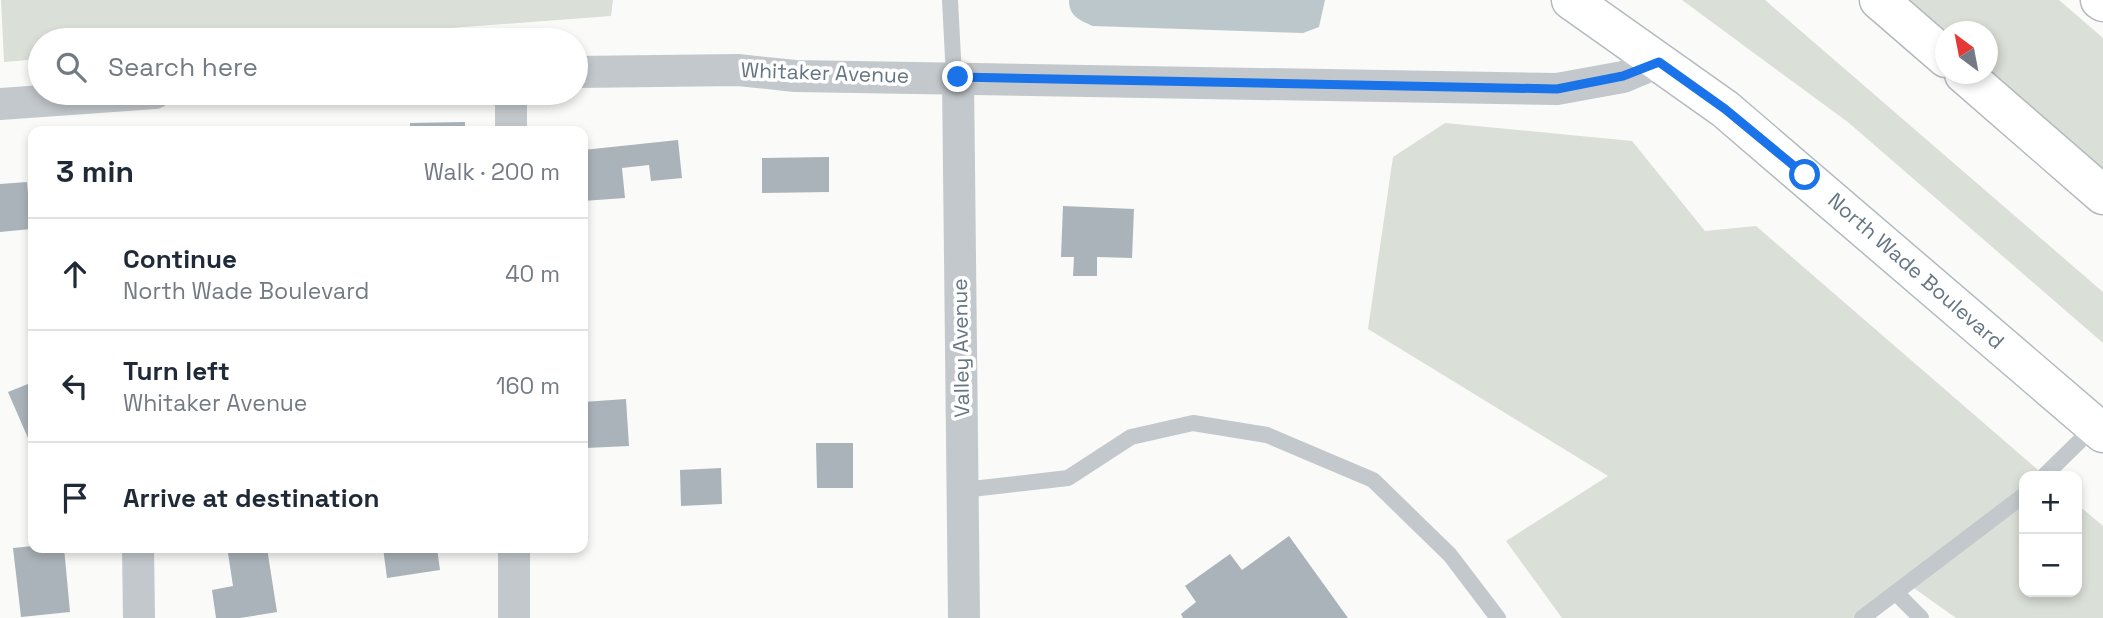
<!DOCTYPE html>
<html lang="en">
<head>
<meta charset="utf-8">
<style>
	:root { --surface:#fff; --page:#f6f6f7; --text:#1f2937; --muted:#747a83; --line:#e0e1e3 }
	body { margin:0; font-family:"Space Grotesk",sans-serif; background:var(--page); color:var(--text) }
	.controls { position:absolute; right:21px; bottom:21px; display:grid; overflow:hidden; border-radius:14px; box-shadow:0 4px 10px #0003 }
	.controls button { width:63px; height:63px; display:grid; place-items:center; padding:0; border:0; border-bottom:2px solid var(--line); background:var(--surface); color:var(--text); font:35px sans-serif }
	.compass { position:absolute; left:1935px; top:21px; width:63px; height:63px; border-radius:50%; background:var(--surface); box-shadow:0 4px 10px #0003; rotate:328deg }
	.stop { position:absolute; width:21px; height:21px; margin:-16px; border:5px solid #1a73e8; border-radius:50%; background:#fff }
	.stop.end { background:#1a73e8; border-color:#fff; box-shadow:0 2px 7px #0008 }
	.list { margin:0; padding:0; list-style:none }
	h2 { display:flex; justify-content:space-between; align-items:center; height:91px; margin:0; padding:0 28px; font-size:30px }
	h2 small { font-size:23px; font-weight:400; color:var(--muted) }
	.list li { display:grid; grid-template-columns:46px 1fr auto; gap:21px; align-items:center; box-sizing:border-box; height:112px; padding:0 28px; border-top:2px solid var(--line) }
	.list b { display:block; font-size:26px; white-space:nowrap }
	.list p { margin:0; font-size:23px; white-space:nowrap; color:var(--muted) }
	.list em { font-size:23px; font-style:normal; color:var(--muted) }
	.icon { flex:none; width:38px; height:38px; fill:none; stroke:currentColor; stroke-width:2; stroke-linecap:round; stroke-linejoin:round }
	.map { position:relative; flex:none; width:2103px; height:618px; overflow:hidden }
	.search { position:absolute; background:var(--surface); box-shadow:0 4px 10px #0003; left:28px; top:28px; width:560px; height:77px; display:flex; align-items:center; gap:18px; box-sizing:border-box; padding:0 24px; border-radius:38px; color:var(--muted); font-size:26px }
	.panel { position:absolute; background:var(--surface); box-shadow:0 4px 10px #0003; left:28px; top:126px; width:560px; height:427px; border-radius:14px }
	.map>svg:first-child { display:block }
</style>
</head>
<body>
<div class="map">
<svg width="2103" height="618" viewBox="0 0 2103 618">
	<rect width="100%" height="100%" fill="#fafaf8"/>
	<g fill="#dadfd7">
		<polygon points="1,0 613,0 611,16 287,40 40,40 40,59 4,62"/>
		<polygon points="1682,0 1765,0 2103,292 2103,343 1849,123"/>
		<polygon points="1908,0 2059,0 2103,38 2103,169 1988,69 1988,32 1945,32"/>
		<polygon points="1445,123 1632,141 1705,231 1756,226 2045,476 2024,476 2024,592 2077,592 2077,504 2103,526 2103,618 1956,618 1904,581 1853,618 1562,618 1506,541 1608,476 1368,329 1393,157"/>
	</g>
	<path fill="#bbc7cb" d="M 1069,0 L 1325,0 L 1319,27 L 1303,33 L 1093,26 C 1079,20 1069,16 1069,0 Z"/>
	<g fill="#aab3b9">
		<polygon points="465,122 465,131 410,131 410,123"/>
		<polygon points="678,140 682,178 651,181 649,165 622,168 625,198 583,201 583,150"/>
		<polygon points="829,157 829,192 762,193 762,158"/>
		<polygon points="27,182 31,229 0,232 0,184"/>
		<polygon points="1063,206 1134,209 1132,258 1097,257 1097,276 1073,276 1074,257 1061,257"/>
		<polygon points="33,382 33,444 31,445 8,392"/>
		<polygon points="626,399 629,446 586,448 583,402"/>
		<polygon points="816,443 853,443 853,488 817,488"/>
		<polygon points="721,468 722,504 681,506 680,470"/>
		<polygon points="1289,536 1348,618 1183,618 1181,614 1196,602 1185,586 1230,554 1242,570"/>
		<polygon points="33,546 64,548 70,612 21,617 13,548"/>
		<polygon points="264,548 267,548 277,612 240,618 216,618 212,590 233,586 228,553"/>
		<polygon points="383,548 437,548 440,570 387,578"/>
	</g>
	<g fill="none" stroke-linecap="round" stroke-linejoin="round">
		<defs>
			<polyline id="secondary" points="1571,0 1725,109 2103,433"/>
			<g id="motorway">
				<polyline points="1879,0 1946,58"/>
				<polyline points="2100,0 2103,2"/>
				<polyline points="1964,74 2103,195"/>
			</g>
		</defs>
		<use href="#secondary" stroke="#b3babf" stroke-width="41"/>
		<use href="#motorway" stroke="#b4b9bd" stroke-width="41"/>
		<g stroke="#c3c8cc" stroke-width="16">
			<polyline points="950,0 954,77"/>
			<polyline points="2044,476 2095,426"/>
			<polyline points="963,490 1068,478 1131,437 1193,423 1267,435 1373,480 1450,555 1498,618"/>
			<polyline points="1896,593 1921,618"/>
			<polyline points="1862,618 2024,495"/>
		</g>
		<g stroke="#c3c8cc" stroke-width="32">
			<polyline points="576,72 738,70 795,76 1557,89 1623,77 1659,62"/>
			<polyline points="958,77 964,618"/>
			<polyline points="0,104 155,93"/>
			<polyline points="511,131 511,93"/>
			<polyline points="138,548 139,618"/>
			<polyline points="514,548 514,618"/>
		</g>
		<use href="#secondary" stroke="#fff" stroke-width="38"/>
		<use href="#motorway" stroke="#fff" stroke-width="38"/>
	</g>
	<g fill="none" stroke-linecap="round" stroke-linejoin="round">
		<polyline stroke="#1a73e8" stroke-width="9" points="958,77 1557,89 1623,76 1659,62 1725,109 1805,175"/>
	</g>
	<g text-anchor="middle" stroke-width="7" stroke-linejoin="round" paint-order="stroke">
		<g font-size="21" fill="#657683" stroke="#fff">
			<text transform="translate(825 73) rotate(2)" y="7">Whitaker Avenue</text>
			<text transform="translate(1916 271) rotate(41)" y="7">North Wade Boulevard</text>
			<text transform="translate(961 348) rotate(-91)" y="7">Valley Avenue</text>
		</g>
	</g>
</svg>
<div class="controls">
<button>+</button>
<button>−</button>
</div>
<svg class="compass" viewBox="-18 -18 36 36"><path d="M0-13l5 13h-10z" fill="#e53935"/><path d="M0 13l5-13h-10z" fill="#747a83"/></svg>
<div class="stop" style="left:1805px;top:175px"></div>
<div class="stop end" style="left:958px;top:77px"></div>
<div class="search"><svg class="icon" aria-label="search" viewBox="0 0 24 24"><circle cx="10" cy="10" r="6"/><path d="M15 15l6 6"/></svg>Search here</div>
<section class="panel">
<h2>3 min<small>Walk · 200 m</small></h2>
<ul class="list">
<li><svg class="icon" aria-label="ahead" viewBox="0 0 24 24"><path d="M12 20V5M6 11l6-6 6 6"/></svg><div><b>Continue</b><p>North Wade Boulevard</p></div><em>40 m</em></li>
<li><svg class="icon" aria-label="left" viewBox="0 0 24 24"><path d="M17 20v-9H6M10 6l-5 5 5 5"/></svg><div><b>Turn left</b><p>Whitaker Avenue</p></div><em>160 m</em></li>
<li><svg class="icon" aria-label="arrive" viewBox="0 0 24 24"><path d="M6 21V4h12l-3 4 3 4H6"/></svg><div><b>Arrive at destination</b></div></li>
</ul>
</section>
</div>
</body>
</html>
